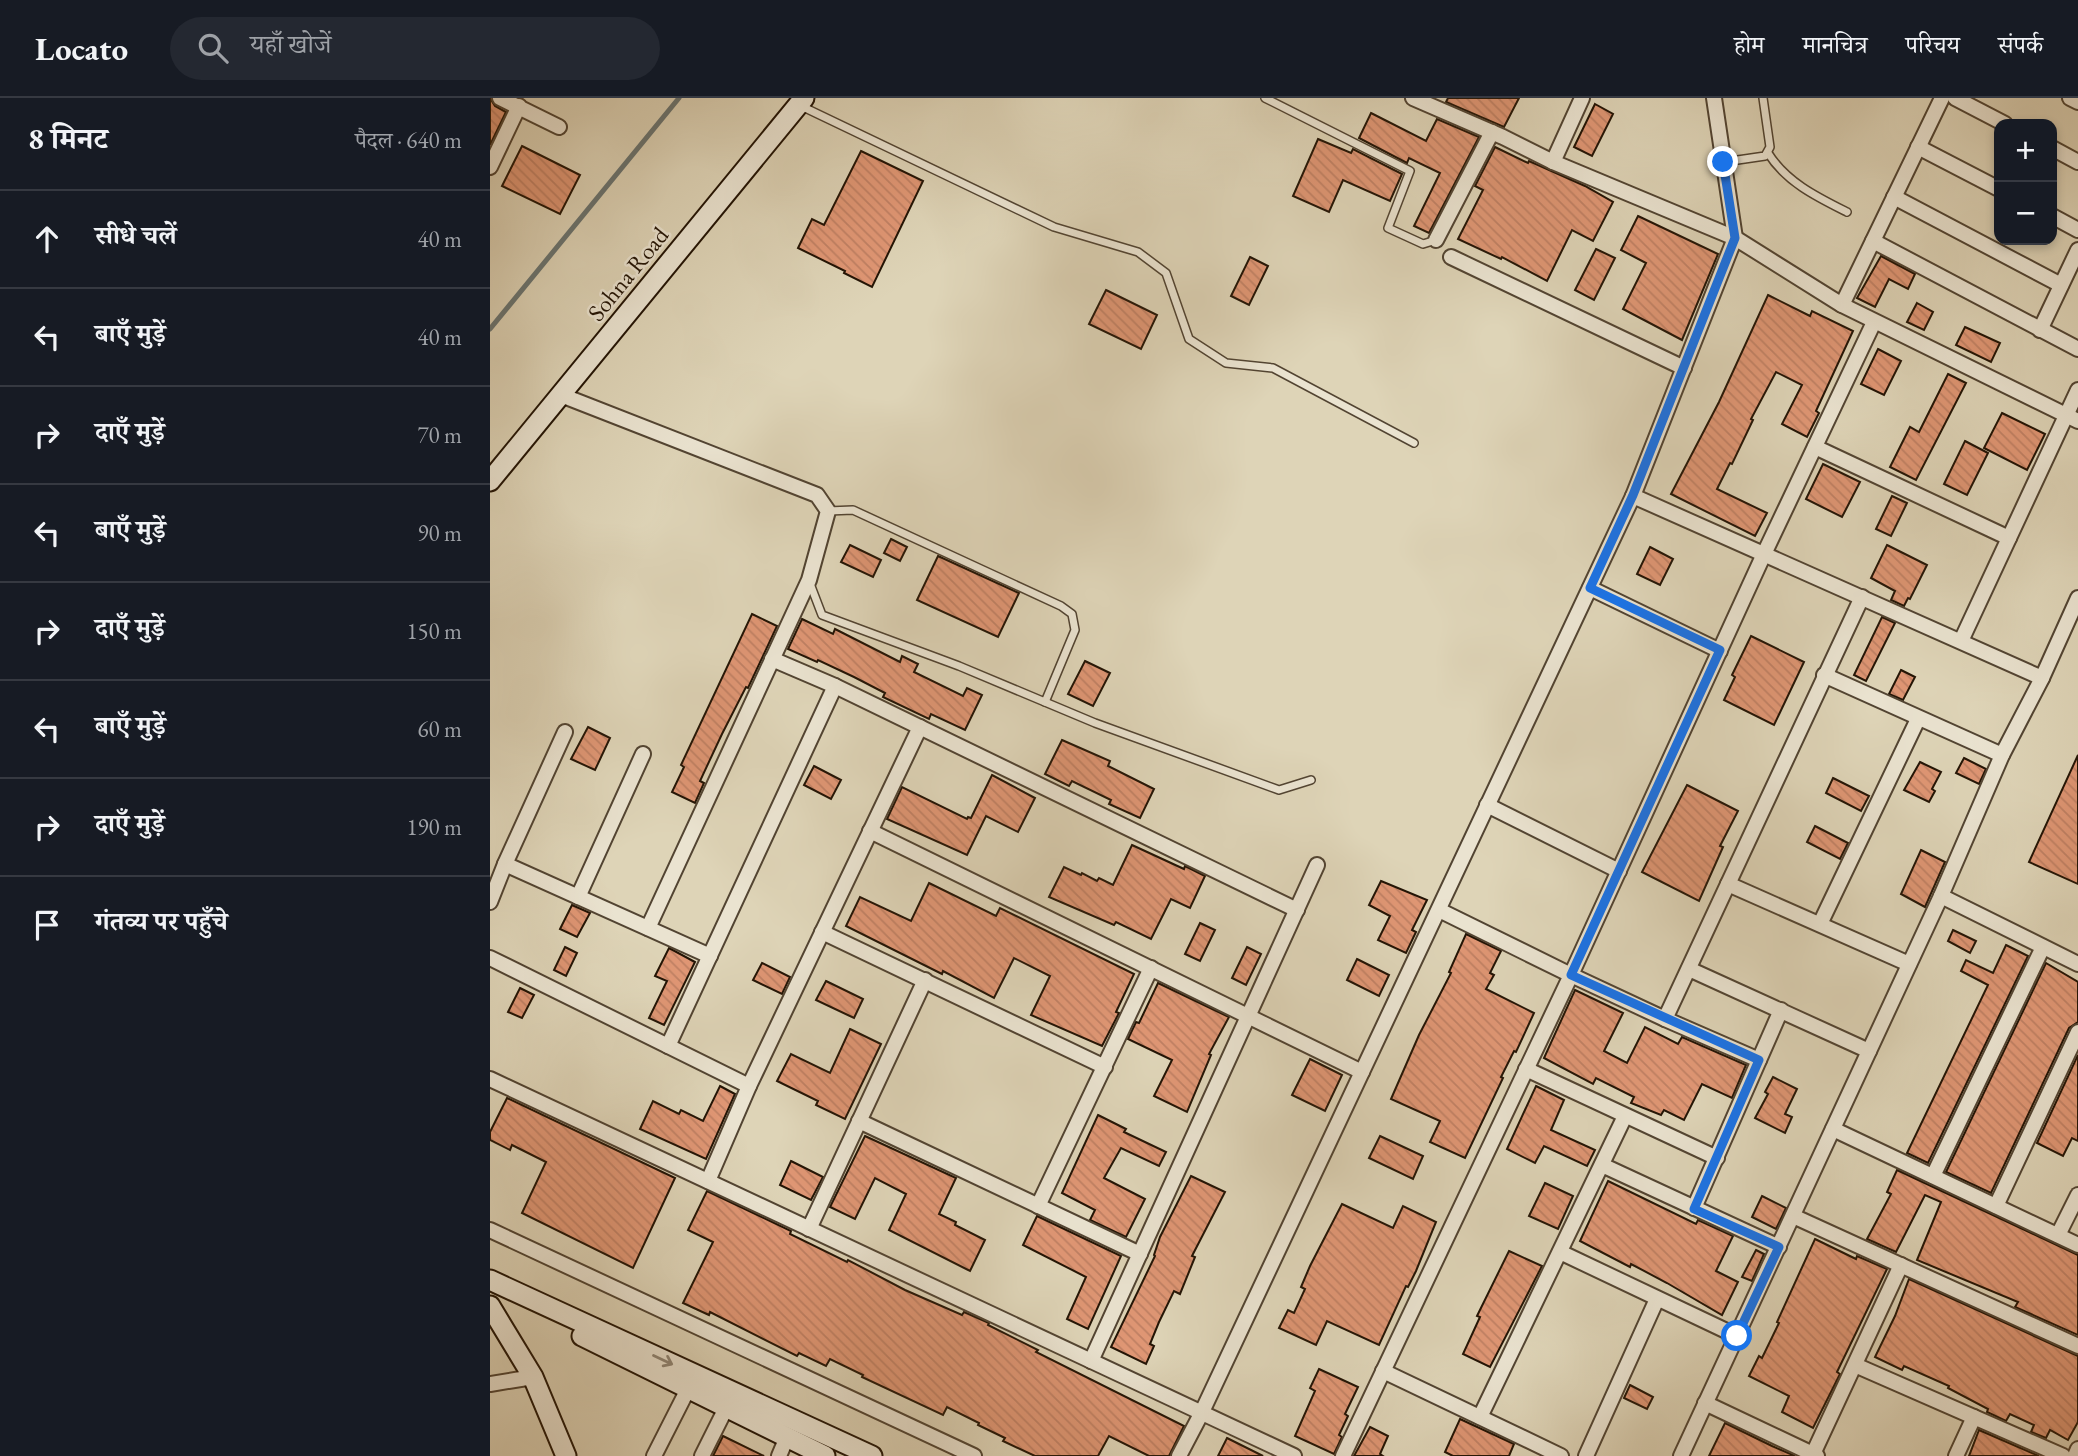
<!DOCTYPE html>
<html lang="hi">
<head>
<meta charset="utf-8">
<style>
	:root { --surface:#171b24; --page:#242831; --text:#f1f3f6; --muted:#9ea1a6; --line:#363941 }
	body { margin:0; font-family:"EB Garamond","Noto Serif Devanagari",serif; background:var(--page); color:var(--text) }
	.controls { position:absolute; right:21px; top:21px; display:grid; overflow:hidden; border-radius:14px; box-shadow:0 4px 10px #0003 }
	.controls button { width:63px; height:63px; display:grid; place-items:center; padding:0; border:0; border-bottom:2px solid var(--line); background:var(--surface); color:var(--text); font:35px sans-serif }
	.stop { position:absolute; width:21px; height:21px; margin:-16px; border:5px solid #1a73e8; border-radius:50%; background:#fff }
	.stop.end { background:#1a73e8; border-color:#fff; box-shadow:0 2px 7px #0008 }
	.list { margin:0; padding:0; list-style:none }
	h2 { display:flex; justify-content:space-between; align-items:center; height:91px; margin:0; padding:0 28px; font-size:30px }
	h2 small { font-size:23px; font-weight:400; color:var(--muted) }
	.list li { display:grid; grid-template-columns:46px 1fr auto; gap:21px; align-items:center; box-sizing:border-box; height:98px; padding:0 28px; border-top:2px solid var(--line) }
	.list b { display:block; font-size:26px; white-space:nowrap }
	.list em { font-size:23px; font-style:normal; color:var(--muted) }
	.icon { flex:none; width:38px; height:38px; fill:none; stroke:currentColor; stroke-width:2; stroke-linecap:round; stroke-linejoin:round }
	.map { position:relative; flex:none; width:1588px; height:1358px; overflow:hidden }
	header { display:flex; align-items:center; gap:42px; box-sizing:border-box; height:98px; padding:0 35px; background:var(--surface); border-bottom:2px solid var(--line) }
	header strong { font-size:33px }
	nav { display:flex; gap:38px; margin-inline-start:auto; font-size:24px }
	.search { width:490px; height:63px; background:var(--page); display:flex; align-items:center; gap:18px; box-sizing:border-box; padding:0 24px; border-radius:38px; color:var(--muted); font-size:26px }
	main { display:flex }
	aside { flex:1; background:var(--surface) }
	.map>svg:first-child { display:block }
</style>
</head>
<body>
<header>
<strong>Locato</strong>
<div class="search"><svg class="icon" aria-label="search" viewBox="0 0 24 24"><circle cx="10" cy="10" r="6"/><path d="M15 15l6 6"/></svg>यहाँ खोजें</div>
<nav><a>होम</a><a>मानचित्र</a><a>परिचय</a><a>संपर्क</a></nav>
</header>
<main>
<aside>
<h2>8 मिनट<small>पैदल · 640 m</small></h2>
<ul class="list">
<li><svg class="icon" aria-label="ahead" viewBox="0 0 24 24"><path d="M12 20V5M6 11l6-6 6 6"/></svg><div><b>सीधे चलें</b></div><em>40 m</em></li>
<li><svg class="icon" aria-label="left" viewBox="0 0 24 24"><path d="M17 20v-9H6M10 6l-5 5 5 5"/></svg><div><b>बाएँ मुड़ें</b></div><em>40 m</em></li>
<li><svg class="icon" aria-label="right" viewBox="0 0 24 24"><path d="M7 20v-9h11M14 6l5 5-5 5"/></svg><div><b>दाएँ मुड़ें</b></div><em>70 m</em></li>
<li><svg class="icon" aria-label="left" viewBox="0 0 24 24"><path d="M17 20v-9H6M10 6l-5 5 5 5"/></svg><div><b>बाएँ मुड़ें</b></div><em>90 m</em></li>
<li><svg class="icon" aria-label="right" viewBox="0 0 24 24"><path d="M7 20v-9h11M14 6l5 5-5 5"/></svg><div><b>दाएँ मुड़ें</b></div><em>150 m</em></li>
<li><svg class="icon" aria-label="left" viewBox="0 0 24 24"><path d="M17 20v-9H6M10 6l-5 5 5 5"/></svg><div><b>बाएँ मुड़ें</b></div><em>60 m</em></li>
<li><svg class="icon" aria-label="right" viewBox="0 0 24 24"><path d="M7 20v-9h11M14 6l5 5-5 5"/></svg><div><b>दाएँ मुड़ें</b></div><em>190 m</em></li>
<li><svg class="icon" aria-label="arrive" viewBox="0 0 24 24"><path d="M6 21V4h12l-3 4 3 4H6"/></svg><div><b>गंतव्य पर पहुँचे</b></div></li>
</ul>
</aside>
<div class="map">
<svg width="1588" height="1358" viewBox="0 0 1588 1358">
	<defs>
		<pattern id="building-back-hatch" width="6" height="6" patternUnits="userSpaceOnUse" patternTransform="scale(1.75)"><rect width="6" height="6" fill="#df9674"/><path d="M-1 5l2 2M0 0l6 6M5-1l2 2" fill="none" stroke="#bf8063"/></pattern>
	</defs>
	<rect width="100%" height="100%" fill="#ded4b7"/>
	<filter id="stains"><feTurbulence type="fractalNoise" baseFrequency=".00286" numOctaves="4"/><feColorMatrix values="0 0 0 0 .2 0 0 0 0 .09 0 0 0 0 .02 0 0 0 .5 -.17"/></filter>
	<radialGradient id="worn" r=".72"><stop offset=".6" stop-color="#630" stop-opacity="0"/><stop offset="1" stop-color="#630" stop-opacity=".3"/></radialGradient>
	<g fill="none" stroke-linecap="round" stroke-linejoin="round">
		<polyline stroke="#6a7572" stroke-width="5" points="0,231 189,0"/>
	</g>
	<g fill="url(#building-back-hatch)" stroke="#231405" stroke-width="2">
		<polygon points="0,0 5,8 16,14 0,47"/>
		<polygon points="958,0 1029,0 1014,29 956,4"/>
		<polygon points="1105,6 1123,16 1102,58 1084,49"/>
		<polygon points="881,15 936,43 947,21 989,39 939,135 924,128 950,75 919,60 917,65 869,40"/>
		<polygon points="828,41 861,55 863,51 912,76 900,103 853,82 839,114 803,98"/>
		<polygon points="32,48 90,77 70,116 12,88"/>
		<polygon points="1005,49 1038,65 1039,63 1095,88 1123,104 1103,143 1082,132 1057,183 1012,159 1011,161 968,141 993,92 985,88"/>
		<polygon points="371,53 433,83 382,189 354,175 355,173 308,150 322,121 334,127"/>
		<polygon points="1148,118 1228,156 1192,242 1133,211 1156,165 1131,152"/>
		<polygon points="1106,151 1125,160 1104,202 1085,192"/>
		<polygon points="1391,158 1425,176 1418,191 1399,181 1385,209 1367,200"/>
		<polygon points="760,159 778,168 759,207 741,198"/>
		<polygon points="616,192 667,217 651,251 599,226"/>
		<polygon points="1278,197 1320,218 1322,213 1363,233 1326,313 1329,315 1317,339 1292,326 1312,287 1286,274 1261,321 1263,322 1242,366 1240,365 1227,391 1277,415 1265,438 1181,396 1229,304"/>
		<polygon points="1427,205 1443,214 1434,232 1417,224"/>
		<polygon points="1475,229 1510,245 1501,264 1466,247"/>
		<polygon points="1388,251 1411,263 1394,297 1371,286"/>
		<polygon points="1458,276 1476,285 1426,382 1400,369 1420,329 1429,334"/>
		<polygon points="1512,315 1555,336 1537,372 1494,350"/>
		<polygon points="1475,343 1498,355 1477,397 1454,386"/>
		<polygon points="1333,366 1370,384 1352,419 1316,401"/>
		<polygon points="1402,398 1417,405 1401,438 1386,431"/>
		<polygon points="401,441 417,449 410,463 394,455"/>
		<polygon points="360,447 391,462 383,479 351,464"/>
		<polygon points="1397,447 1437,467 1420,501 1418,500 1414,508 1401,502 1405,493 1381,480"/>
		<polygon points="1160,449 1183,461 1170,487 1147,476"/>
		<polygon points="448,458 529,495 508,539 427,502"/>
		<polygon points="262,516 287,528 258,590 256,589 232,636 210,683 214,685 205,705 182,694 194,669 191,667"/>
		<polygon points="1392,519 1405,525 1376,583 1364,577"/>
		<polygon points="312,521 343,536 345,531 410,564 412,558 428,566 424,574 473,598 477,590 492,597 475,632 441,616 439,621 393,599 395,595 364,579 328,562 327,564 298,551"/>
		<polygon points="1261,538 1314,564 1284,627 1234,602 1245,579 1242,577"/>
		<polygon points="595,563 620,575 603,608 578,596"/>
		<polygon points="1411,572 1425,579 1413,602 1399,596"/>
		<polygon points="98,629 120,640 105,672 81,661"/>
		<polygon points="572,642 620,663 618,668 664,691 650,720 619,706 621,702 582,683 579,688 555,676"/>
		<polygon points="1588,657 1588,786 1539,764"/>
		<polygon points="1474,660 1496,671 1489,686 1466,675"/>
		<polygon points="1430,664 1451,674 1442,691 1445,693 1439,704 1414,692"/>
		<polygon points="324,668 351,682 341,701 314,687"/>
		<polygon points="502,677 545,700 528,734 496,718 477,757 397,721 412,689 477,721 478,719 481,720"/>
		<polygon points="1343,680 1379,698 1371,713 1336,695"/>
		<polygon points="1197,687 1248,713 1230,748 1233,749 1209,803 1152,774"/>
		<polygon points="1325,728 1358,745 1350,761 1317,744"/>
		<polygon points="642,747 694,771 695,768 715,778 700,810 681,801 661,841 626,824 624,827 559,799 574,769 591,777 592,775 607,783 609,780 623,787"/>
		<polygon points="1431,752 1455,764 1435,809 1411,796"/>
		<polygon points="891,783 937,802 922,832 926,834 916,855 888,842 900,818 879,807"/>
		<polygon points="439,785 506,818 510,810 644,876 626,914 629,915 612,948 541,917 560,878 524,860 504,900 453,873 452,876 356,828 370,799 421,823"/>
		<polygon points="82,807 100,815 87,839 70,831"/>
		<polygon points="710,825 725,832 710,863 695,856"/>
		<polygon points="1463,832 1486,843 1480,855 1458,843"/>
		<polygon points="976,836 1011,853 1000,875 1004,877 996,891 1044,915 1026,954 1024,953 1011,979 1013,980 975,1060 940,1044 950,1023 901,1001 929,937 961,875 959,874"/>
		<polygon points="1516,847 1538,858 1438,1065 1417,1055 1498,887 1471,873 1476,862 1503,875"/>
		<polygon points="75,849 87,855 76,878 64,872"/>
		<polygon points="757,849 771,856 756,887 742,880"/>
		<polygon points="179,850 205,864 174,927 159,920 177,883 165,878"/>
		<polygon points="867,861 899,877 889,898 857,882"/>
		<polygon points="272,865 300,879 292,896 263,882"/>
		<polygon points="1556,865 1588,884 1588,924 1579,930 1501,1095 1456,1074"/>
		<polygon points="336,883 373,901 364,920 326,902"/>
		<polygon points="668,885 739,919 719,956 721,957 697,1014 664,998 682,962 638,941 646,924 649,925"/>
		<polygon points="30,890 44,897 32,920 18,914"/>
		<polygon points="1085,892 1133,915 1114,953 1137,965 1155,929 1188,946 1192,939 1256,967 1242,1000 1212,986 1194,1022 1174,1012 1171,1017 1141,1005 1144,999 1106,980 1103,986 1054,960"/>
		<polygon points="360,931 391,946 355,1021 326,1007 328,1003 287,983 301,956 340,975"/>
		<polygon points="1588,957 1588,1043 1582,1040 1573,1058 1547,1045"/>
		<polygon points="820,961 852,977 835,1013 802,997"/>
		<polygon points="1283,979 1307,991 1295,1016 1302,1019 1295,1035 1265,1020 1278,996 1275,994"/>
		<polygon points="230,988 245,996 216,1061 150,1031 163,1003 189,1016 191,1012 213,1023"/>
		<polygon points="1046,988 1074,1002 1061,1032 1105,1052 1097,1068 1054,1048 1045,1065 1017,1051"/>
		<polygon points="17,1000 185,1080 143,1170 32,1115 56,1064 22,1047 20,1052 0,1042 0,1034"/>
		<polygon points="608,1017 636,1031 634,1034 676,1054 669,1068 631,1050 614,1080 655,1101 636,1139 600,1122 605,1112 572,1095"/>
		<polygon points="375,1038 466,1080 449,1116 466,1124 465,1127 495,1142 480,1173 399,1132 416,1096 385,1080 365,1121 340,1109"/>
		<polygon points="890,1038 933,1058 923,1081 879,1060"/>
		<polygon points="301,1063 333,1079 321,1102 290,1087"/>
		<polygon points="1407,1072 1588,1157 1588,1237 1525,1209 1528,1204 1427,1162 1451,1104 1435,1097 1406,1154 1377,1141 1401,1096 1397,1094"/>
		<polygon points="701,1078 735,1094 702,1158 705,1159 690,1196 684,1193 669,1224 660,1246 664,1248 656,1266 621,1249 665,1158 664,1157 670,1139"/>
		<polygon points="1118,1083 1206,1126 1208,1122 1243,1138 1226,1173 1248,1184 1232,1217 1177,1185 1141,1166 1140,1169 1090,1143"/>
		<polygon points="1055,1085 1083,1098 1068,1131 1039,1118"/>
		<polygon points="217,1093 301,1133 300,1136 357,1164 358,1162 415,1192 472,1217 474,1214 499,1225 498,1227 548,1252 546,1254 694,1328 679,1358 659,1358 619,1338 608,1358 545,1358 513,1343 515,1340 488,1327 489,1325 457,1309 453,1317 372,1279 373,1277 340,1261 336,1268 309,1255 307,1258 220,1214 219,1217 193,1205 223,1144 198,1132"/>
		<polygon points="1272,1098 1296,1110 1286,1131 1262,1119"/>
		<polygon points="852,1106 903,1130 913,1108 946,1124 926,1173 918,1189 916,1188 889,1247 837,1223 826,1247 789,1230 798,1212 804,1215 815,1191 811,1189 820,1168"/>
		<polygon points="547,1118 631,1158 598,1231 577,1221 596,1179 533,1147"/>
		<polygon points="1325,1141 1366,1161 1367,1158 1397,1171 1347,1274 1350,1276 1323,1330 1292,1314 1299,1298 1259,1278 1269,1258 1272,1260 1289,1225 1287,1224"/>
		<polygon points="1266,1152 1274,1156 1262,1183 1252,1179"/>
		<polygon points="1019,1153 1052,1168 1000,1269 973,1256 990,1219 987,1218"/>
		<polygon points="1419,1181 1588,1258 1588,1324 1578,1342 1560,1332 1556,1340 1541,1334 1544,1327 1520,1316 1516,1323 1497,1314 1498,1311 1458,1290 1459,1288 1414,1268 1412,1272 1385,1259 1405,1218"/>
		<polygon points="829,1271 868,1289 855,1316 858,1318 849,1337 852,1339 844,1356 805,1338 825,1293 820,1290"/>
		<polygon points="1140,1287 1163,1299 1157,1311 1134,1300"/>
		<polygon points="970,1321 1024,1346 1019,1358 963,1358 955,1354"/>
		<polygon points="1235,1325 1282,1348 1305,1358 1219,1358"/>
		<polygon points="880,1329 898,1338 890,1356 893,1358 864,1358"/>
		<polygon points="1489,1332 1549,1358 1479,1358"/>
		<polygon points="233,1338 274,1358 223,1358"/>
		<polygon points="737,1340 773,1358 728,1358"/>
	</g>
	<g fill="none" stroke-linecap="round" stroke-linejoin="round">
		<defs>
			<g id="lane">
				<polyline points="775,0 920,73 898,130 933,146 946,142"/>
				<polyline points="309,7 564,129 648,154 676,175 699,241 736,265 783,270 924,345"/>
				<path d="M 1278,55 C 1296,84 1327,99 1357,114"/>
				<polyline points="1234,64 1275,58 1280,49 1273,0"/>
				<polyline points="338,413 363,412 571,508 582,516 585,532 555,604"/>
				<polyline points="319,483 332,517 469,568 605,625 789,692 821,682"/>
			</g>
			<g id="street">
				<polyline points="10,0 69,29"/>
				<polyline points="923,0 1013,39 1063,64 1245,140 1352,207 1588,323"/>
				<polyline points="1465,0 1515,26"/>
				<polyline points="1580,0 1588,4"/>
				<polyline points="1428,49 1509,91"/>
				<polyline points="1562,50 1588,64"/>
				<polyline points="1063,64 1092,0"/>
				<polyline points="0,69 29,8"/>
				<polyline points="1404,99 1571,187"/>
				<polyline points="1562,118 1588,132"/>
				<polyline points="946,142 1002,34"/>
				<polyline points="1383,143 1588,251"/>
				<polyline points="961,159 1194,270"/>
				<polyline points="1352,207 1452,0"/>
				<polyline points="1550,232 1588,152"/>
				<polyline points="71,297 327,397 338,413 319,482 158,830"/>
				<polyline points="1325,349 1519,440"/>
				<polyline points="1143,398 1552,580"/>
				<polyline points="1100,490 1230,553"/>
				<polyline points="1471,543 1588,292"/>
				<polyline points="282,561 345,588 807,812"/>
				<polyline points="1334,577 1512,657"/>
				<polyline points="997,707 1129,773"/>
				<polyline points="380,733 872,974"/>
				<polyline points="15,766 75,634"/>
				<polyline points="1238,786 1419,866"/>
				<polyline points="1451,798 1588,866"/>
				<polyline points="88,799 153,656"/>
				<polyline points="0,804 15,766 220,858"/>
				<polyline points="949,812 1081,877 1175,921 1372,499"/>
				<polyline points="1330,826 1428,621"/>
				<polyline points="332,834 615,969"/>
				<polyline points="0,860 259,988"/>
				<polyline points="1199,871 1379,953"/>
				<polyline points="1175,921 1269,962"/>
				<polyline points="178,948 345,588"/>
				<polyline points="1036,971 1227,1060"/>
				<polyline points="0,981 804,1358"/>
				<polyline points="369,1023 650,1156"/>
				<polyline points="1343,1031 1588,1147"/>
				<polyline points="1112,1067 1289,1149"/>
				<polyline points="1443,1078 1553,849"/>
				<polyline points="218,1083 259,988 430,629"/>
				<polyline points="548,1108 661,870"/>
				<polyline points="1506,1108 1588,934"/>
				<polyline points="1204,1110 1291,912"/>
				<polyline points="1303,1118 1588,1248"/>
				<polyline points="319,1131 435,882"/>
				<polyline points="0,1132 484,1358"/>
				<polyline points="1568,1137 1588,1097"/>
				<polyline points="1070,1154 1247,1238"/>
				<polyline points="601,1263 827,767"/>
				<polyline points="1365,1267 1573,1358"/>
				<polyline points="893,1273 1071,1358"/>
				<polyline points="0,1286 43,1279"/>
				<polyline points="1215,1305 1327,1358"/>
				<polyline points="990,1319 1135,1018"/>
				<polyline points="1323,1356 1411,1167"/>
				<polyline points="164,1358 198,1291"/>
				<polyline points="212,1358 236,1310"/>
				<polyline points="289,1358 297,1339"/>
				<polyline points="689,1358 711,1316 1143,398 1245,140 1224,0"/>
				<polyline points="853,1358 1081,877 1274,456 1384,224"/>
				<polyline points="1096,1358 1167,1201"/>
				<polyline points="1191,1358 1451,798 1512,657 1552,580 1588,500"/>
				<polyline points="1466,1358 1484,1319"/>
				<polyline points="1585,1358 1588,1351"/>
			</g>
			<g id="secondary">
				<polyline points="0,383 314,0"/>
				<polyline points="0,1182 382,1358"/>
				<polyline points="0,1208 43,1279 76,1358"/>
				<polyline points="92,1238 335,1358"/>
			</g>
		</defs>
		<use href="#lane" stroke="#524432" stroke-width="10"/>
		<use href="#street" stroke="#524432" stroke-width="18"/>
		<use href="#secondary" stroke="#231405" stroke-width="23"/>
		<use href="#lane" stroke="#eae3d0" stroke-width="7"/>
		<use href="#street" stroke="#eae3d0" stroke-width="14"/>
		<use href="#secondary" stroke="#eae3d0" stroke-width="19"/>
	</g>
	<defs><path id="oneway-shaft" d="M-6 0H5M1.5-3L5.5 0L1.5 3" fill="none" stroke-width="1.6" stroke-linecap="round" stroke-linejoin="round" transform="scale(1.75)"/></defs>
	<use stroke="#908675" href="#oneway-shaft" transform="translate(173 1262) rotate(25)"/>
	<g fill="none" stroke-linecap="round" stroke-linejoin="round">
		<polyline stroke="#1a73e8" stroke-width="9" points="1233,64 1245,140 1143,397 1100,490 1230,552 1081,877 1269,962 1204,1111 1289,1149 1247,1238"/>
	</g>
	<g text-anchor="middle" stroke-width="5" stroke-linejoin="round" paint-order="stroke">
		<g font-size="24" fill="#231405" stroke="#eae3d0">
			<text transform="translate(138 176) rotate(-51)" y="8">Sohna Road</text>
		</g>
	</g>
	<rect width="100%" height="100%" filter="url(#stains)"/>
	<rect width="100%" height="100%" fill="url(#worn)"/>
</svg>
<div class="controls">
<button>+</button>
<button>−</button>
</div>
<div class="stop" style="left:1247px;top:1238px"></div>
<div class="stop end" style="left:1233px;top:64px"></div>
</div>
</main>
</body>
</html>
